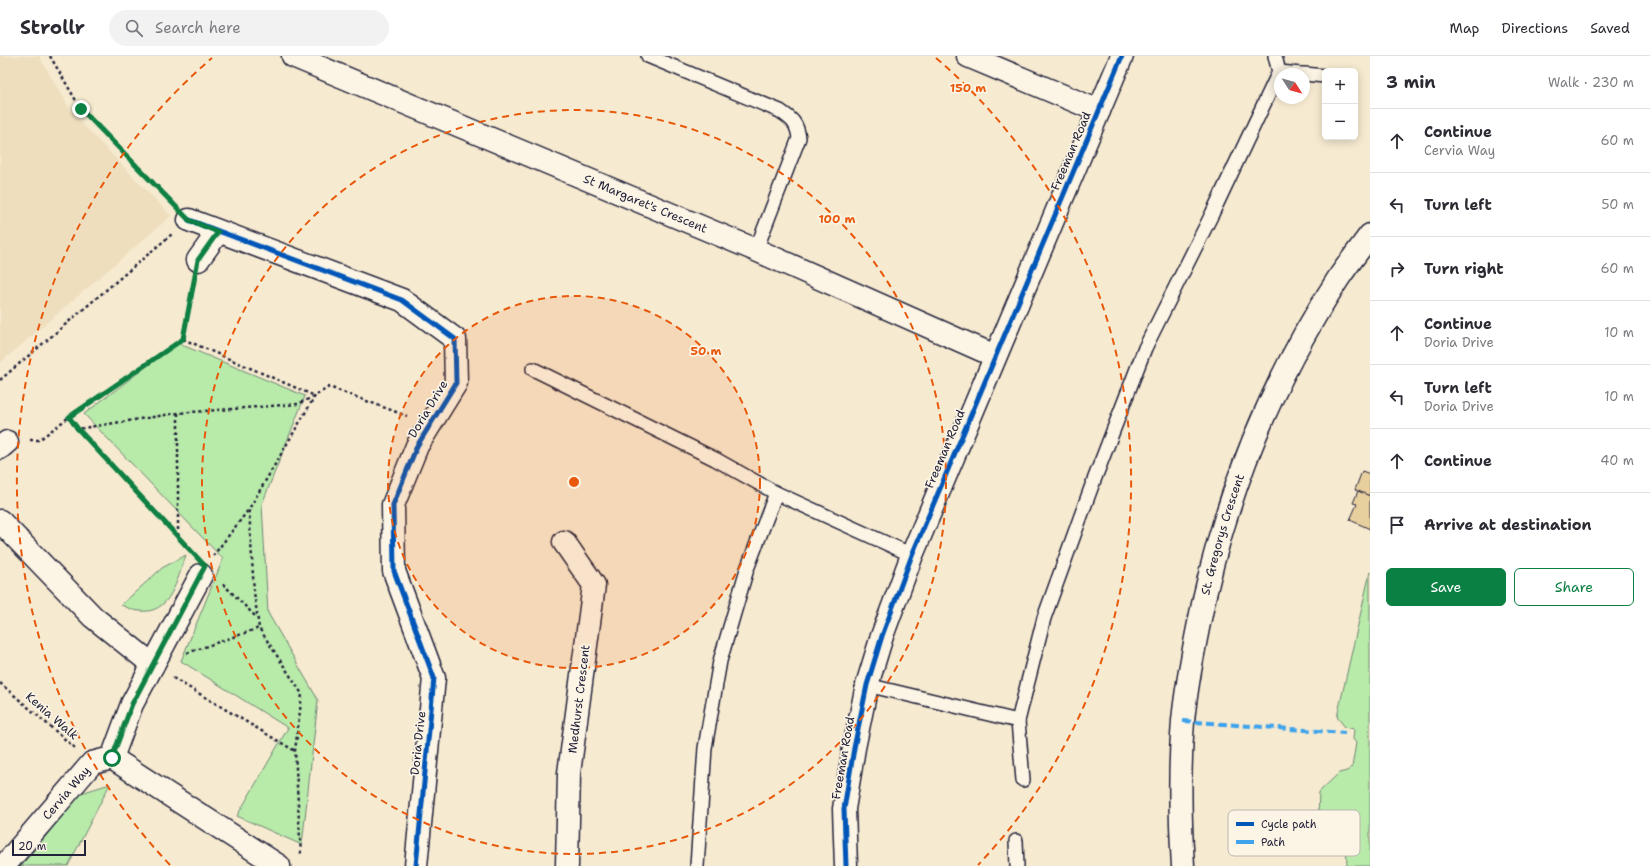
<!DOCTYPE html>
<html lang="en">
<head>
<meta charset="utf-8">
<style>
	:root { --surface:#fff; --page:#f2f2f3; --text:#2b2b33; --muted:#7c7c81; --line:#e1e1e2; --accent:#0b8043 }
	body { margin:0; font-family:"Shantell Sans",sans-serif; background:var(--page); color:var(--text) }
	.controls { position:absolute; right:12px; top:12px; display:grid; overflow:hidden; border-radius:6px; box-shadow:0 2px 10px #0003 }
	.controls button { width:36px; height:36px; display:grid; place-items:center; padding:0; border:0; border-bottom:1px solid var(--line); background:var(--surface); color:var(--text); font:20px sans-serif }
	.compass { position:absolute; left:1274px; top:12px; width:36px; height:36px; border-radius:50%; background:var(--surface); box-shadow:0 2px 10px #0003; rotate:126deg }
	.scale { position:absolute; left:12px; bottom:10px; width:74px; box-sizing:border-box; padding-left:4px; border:2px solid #22223b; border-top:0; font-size:11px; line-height:14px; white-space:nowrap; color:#22223b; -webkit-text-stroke:3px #fcf5e5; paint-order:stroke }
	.stop { position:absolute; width:12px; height:12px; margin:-9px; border:3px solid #0b8043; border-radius:50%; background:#fff }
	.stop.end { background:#0b8043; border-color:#fff; box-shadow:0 1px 4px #0008 }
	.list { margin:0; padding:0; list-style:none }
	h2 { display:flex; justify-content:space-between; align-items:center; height:52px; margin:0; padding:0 16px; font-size:17px }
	h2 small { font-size:13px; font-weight:400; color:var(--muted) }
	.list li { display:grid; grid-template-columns:26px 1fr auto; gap:12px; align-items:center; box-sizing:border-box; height:64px; padding:0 16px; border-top:1px solid var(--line) }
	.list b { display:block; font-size:15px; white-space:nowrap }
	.list p { margin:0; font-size:13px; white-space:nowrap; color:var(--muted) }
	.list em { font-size:13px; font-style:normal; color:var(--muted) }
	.actions { display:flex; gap:8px; padding:12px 16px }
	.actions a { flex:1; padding:9px 0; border:1px solid var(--accent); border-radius:6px; text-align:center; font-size:14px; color:var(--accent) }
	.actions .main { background:var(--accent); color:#fff }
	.icon { flex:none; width:22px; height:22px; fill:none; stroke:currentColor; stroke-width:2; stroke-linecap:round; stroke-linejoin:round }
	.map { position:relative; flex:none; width:1370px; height:810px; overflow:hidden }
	header { display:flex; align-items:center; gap:24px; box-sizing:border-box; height:56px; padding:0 20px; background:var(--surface); border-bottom:1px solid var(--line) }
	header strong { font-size:19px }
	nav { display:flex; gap:22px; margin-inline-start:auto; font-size:14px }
	.search { width:280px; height:36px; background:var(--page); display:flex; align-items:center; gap:10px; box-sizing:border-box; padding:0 14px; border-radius:22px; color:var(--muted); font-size:15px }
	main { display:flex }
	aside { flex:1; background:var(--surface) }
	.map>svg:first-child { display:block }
</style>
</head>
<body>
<header>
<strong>Strollr</strong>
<div class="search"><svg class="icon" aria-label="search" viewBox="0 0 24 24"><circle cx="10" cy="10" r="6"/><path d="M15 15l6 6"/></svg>Search here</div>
<nav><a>Map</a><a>Directions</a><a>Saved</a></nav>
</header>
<main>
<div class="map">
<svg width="1370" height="810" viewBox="0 0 1370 810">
	<rect width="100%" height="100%" fill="#f6ead0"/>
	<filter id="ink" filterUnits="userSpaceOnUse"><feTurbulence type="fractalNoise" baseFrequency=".025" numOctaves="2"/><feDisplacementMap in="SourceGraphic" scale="8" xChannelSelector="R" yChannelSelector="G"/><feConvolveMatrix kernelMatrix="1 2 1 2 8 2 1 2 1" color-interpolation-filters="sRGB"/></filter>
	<g filter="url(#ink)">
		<polygon fill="#eedebe" points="0,0 39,0 72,57 171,160 0,307"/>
		<g fill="#b8eaaa" stroke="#6d8672">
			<polygon points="177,287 305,340 262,448 268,557 318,644 302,789 237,760 288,672 181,605 223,503 84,358"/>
			<path d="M 186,499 C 177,523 171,559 139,555 C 133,555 127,551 121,549 L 162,512 Z"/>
			<polygon points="1370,516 1370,810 1347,810 1345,761 1318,761 1319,736 1339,717 1347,715 1352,711 1356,687 1353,683 1354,673 1345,671 1337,661"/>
			<polygon points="110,728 68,810 21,810 81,737"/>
		</g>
		<g fill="#e8cf9e" stroke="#22223b">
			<polygon points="1362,415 1370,418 1370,440 1355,434"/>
			<polygon points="1358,435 1370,440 1370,473 1350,464 1357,448 1353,447"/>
		</g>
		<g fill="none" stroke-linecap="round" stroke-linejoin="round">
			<defs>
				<g id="lane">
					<path d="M 648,0 L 780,55 C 792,63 797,67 799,82 L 756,194"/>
					<polyline points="1279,16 1301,18"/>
					<polyline points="1304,18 1325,20"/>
					<polyline points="533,313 715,403 776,437 747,513 720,605 705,692 697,810"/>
					<polyline points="776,437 912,499"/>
					<polyline points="867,629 1018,665"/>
					<polyline points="1023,724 1018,665 1044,562 1091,432 1145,292 1212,158 1279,16 1275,0"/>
					<polyline points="1016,785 1017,810"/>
				</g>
				<g id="street">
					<path id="s1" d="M 293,0 L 756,194 L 995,300"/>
					<polyline points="968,0 1099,55"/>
					<polyline points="189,164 402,244 455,283 456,327 417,390 393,449 394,515 434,622 416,810"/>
					<polyline points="198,204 218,176"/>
					<polyline points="0,392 7,386"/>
					<polyline points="0,465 93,561 153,609"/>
					<polyline points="564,486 594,529 569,717 567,810"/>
					<polyline points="112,702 279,810"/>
					<path id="s2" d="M 4,810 L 92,707 L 112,702 L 132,648 L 201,519"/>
					<polyline points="846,810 844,753 854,692 867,629 882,580 912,499 1122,0"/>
					<path id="s3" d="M 1183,810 C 1180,762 1179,713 1183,665 C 1186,634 1192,602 1198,572 C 1222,448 1269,329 1338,223 C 1348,208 1359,194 1370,179"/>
				</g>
			</defs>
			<use href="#lane" stroke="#22223b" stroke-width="16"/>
			<use href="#street" stroke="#22223b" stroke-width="25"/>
			<g stroke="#22223b" stroke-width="2.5" stroke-dasharray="3 3" stroke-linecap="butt">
				<polyline points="50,0 81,53 173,147"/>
				<polyline points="183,283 315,340 249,453 254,536 259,572 302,638 295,695 301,800"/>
				<polyline points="0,324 172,178"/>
				<polyline points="69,361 77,373 178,357 298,348 315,340 329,331 407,360"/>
				<polyline points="78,373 193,497"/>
				<polyline points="30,384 39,384 69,361 183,283 194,226"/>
				<polyline points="178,480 178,357"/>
				<polyline points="213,500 249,453"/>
				<polyline points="223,528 257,562"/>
				<polyline points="187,597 259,572"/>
				<polyline points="173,622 295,695"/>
				<polyline points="0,627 75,692"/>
			</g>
			<use href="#lane" stroke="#fcf5e5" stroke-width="13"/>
			<use href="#street" stroke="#fcf5e5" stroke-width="22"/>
			<polyline stroke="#3ea2ec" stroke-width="4" stroke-dasharray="8 4" stroke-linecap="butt" points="1183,665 1345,677"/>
			<defs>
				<g id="cycleway">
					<polyline points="189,164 402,244 455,283 456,327 417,390 393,449 394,515 434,622 416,810"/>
					<polyline points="846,810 844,753 854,692 867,629 882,580 912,499 1122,0"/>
				</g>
			</defs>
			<use href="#cycleway" stroke="#fcf5e5" stroke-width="8"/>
			<use href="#cycleway" stroke="#0057b8" stroke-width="5"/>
		</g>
	</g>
	<g fill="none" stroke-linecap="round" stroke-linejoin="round" filter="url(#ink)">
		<polyline stroke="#0b8043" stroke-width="5" points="81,53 189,164 218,176 198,204 183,283 69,361 78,373 205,510 132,648 112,702"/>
	</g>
	<circle cx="574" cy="426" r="186" fill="#e8590c" fill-opacity=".12"/>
	<g fill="none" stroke="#e8590c" stroke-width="2" stroke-dasharray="7 5">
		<circle cx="574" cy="426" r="186"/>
		<circle cx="574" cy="426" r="372"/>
		<path d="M170 809A557 557 0 0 1 212 2M936 2A557 557 0 0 1 978 809"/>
	</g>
	<g text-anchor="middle" stroke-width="3.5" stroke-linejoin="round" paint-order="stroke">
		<g font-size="12" fill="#22223b" stroke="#fcf5e5">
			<text transform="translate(1071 95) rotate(-67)" y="4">Freeman Road</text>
			<text dy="4" stroke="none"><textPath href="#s1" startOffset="382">St Margaret's Crescent</textPath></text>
			<text transform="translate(428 353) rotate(-59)" y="4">Doria Drive</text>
			<text transform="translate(945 393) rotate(-67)" y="4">Freeman Road</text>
			<text dy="4" stroke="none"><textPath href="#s3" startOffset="336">St. Gregorys Crescent</textPath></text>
			<text transform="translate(579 643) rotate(-83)" y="4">Medhurst Crescent</text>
			<text transform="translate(52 660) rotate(41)" y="4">Kenia Walk</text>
			<text transform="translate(418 687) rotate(-84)" y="4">Doria Drive</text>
			<text transform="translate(843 702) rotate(-80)" y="4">Freeman Road</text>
			<text dy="4" stroke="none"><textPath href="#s2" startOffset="96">Cervia Way</textPath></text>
		</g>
	</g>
	<rect x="1228" y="754" width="132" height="46" rx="6" fill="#fcf5e5" stroke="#bbb6b2" stroke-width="1"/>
	<rect x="1236" y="766" width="18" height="4" fill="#0057b8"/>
	<rect x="1236" y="784" width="18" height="4" fill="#3ea2ec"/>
	<g font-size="11" fill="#22223b">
		<text x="1261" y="772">Cycle path</text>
		<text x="1261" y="790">Path</text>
	</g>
	<circle cx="574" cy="426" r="6" fill="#e8590c" stroke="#fcf5e5" stroke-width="2"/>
	<g font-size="12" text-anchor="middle" font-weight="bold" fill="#e8590c" stroke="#fcf5e5" stroke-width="3.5" stroke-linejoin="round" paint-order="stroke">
		<text x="968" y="36">150 m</text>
		<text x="837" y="167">100 m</text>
		<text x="706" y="299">50 m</text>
	</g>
</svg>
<div class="controls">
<button>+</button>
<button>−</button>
</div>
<svg class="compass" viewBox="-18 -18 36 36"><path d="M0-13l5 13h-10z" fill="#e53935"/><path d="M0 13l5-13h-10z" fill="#7c7c81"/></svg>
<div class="scale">20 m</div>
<div class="stop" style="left:112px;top:702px"></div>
<div class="stop end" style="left:81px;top:53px"></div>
</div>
<aside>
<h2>3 min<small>Walk · 230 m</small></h2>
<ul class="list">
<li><svg class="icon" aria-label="ahead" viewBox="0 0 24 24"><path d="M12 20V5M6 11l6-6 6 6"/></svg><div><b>Continue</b><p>Cervia Way</p></div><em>60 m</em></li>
<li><svg class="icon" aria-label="left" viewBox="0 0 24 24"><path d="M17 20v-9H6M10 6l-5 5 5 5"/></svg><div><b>Turn left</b></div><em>50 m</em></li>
<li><svg class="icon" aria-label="right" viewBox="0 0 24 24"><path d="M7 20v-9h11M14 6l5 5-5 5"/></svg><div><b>Turn right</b></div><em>60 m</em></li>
<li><svg class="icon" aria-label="ahead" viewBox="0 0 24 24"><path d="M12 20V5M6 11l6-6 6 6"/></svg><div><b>Continue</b><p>Doria Drive</p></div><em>10 m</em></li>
<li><svg class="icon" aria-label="left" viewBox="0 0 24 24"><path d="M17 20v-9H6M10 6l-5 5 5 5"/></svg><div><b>Turn left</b><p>Doria Drive</p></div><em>10 m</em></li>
<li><svg class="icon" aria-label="ahead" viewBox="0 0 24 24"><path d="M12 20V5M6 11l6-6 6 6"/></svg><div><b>Continue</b></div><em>40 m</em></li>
<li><svg class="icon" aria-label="arrive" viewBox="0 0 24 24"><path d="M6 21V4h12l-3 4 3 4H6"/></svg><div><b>Arrive at destination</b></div></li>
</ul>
<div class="actions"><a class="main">Save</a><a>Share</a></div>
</aside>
</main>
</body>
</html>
